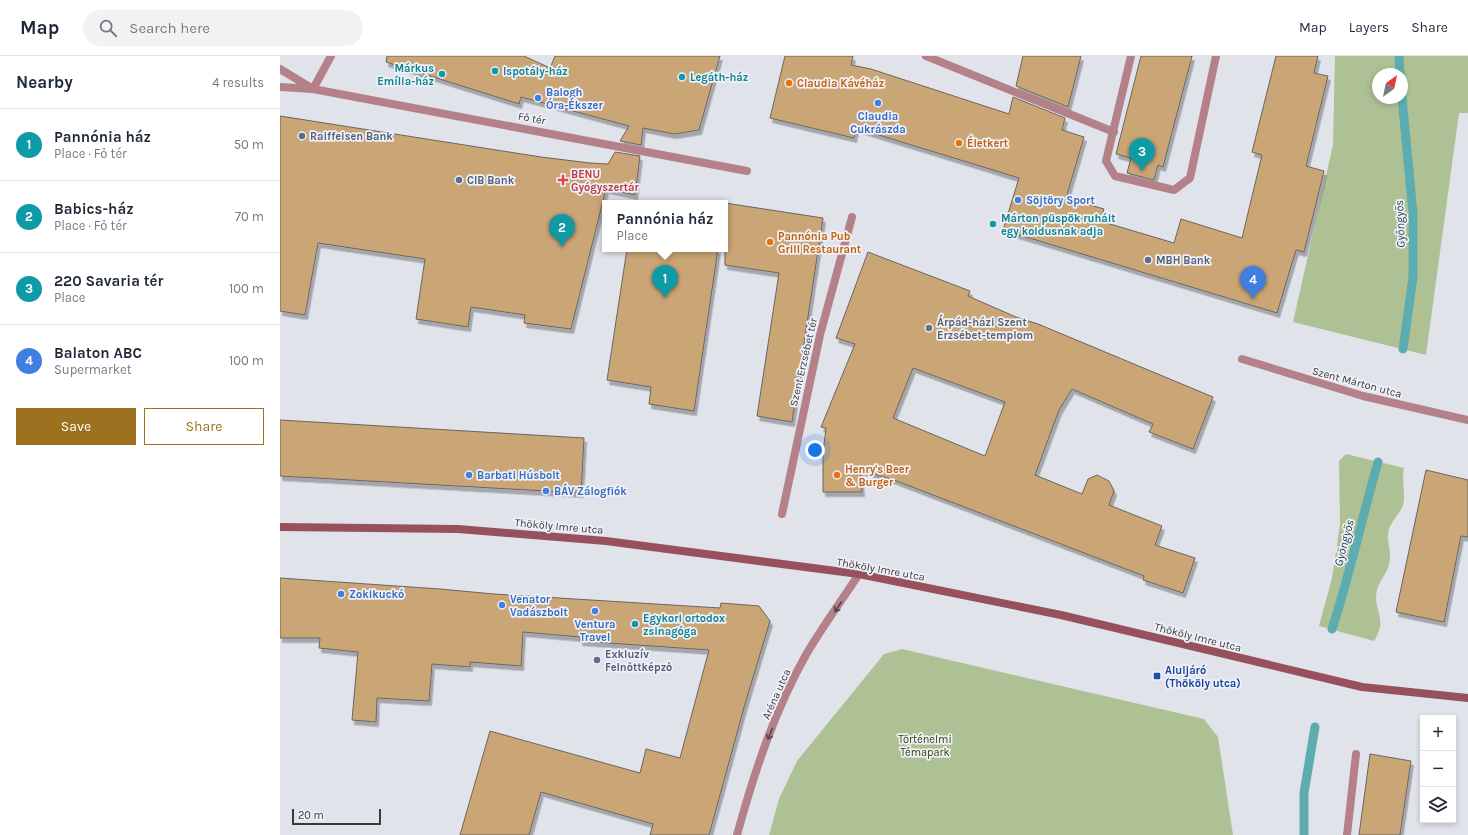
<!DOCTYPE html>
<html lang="en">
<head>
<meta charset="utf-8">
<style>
	:root { --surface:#fff; --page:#f2f2f3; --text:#1f2937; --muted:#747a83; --line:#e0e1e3; --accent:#9c7120 }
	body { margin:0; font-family:Karla,sans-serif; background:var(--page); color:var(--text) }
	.controls { position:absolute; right:12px; bottom:12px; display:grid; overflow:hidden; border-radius:0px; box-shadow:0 2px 6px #0003 }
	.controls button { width:36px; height:36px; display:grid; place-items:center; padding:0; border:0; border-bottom:1px solid var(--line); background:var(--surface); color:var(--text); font:20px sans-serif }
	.compass { position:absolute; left:1092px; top:12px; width:36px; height:36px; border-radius:50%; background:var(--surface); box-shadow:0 2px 6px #0003; rotate:33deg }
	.scale { position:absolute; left:12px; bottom:10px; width:89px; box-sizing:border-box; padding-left:4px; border:2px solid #3a3a3d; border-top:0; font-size:11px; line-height:14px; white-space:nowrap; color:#3a3a3d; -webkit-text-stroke:3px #eff0f8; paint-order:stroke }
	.you { position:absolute; left:535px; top:394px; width:14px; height:14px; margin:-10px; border:3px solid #fff; border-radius:50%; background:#1a73e8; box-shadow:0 0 0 6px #1a73e833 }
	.badge { display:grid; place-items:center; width:26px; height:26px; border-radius:50%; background:var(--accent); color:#fff; font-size:13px; font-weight:700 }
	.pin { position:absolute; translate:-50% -33px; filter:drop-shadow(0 1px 2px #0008) }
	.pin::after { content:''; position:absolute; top:21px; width:14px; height:12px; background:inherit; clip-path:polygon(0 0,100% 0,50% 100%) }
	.popup { position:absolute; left:322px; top:144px; width:126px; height:52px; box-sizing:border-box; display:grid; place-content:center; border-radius:0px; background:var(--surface); filter:drop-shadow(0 1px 3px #0005); font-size:13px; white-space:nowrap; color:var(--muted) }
	.popup b { font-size:15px; color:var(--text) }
	.popup::after { content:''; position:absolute; left:50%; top:100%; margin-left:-8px; border:8px solid transparent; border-top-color:var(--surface) }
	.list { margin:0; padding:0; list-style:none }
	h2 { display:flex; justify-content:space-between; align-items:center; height:52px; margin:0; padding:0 16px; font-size:17px }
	h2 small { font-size:13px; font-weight:400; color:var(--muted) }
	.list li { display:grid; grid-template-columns:26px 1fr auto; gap:12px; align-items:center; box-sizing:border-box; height:72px; padding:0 16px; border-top:1px solid var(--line) }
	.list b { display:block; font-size:15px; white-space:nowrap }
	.list p { margin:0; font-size:13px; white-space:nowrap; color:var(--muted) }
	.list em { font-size:13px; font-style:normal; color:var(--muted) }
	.actions { display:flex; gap:8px; padding:12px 16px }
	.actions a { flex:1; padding:9px 0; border:1px solid var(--accent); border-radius:0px; text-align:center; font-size:14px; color:var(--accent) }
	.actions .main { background:var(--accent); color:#fff }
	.icon { flex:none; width:22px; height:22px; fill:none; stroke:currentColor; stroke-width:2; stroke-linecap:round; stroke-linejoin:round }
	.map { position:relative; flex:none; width:1188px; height:779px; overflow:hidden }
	header { display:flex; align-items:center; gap:24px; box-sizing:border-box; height:56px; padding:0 20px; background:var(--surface); border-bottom:1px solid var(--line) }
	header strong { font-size:19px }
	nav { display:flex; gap:22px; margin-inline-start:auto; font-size:14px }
	.search { width:280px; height:36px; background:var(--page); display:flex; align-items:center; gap:10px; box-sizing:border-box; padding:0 14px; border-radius:22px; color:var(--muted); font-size:15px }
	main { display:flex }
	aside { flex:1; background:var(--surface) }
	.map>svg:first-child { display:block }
</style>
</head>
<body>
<header>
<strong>Map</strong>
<div class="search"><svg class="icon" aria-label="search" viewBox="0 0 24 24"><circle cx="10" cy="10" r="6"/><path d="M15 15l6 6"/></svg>Search here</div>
<nav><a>Map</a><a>Layers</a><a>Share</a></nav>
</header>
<main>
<aside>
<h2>Nearby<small>4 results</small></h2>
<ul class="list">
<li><span class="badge" style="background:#0f9aa8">1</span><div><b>Pannónia ház</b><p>Place · Fő tér</p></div><em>50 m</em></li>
<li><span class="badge" style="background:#0f9aa8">2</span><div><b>Babics-ház</b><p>Place · Fő tér</p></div><em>70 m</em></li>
<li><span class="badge" style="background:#0f9aa8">3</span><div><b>220 Savaria tér</b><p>Place</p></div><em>100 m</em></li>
<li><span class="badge" style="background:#3f7fe0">4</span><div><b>Balaton ABC</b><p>Supermarket</p></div><em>100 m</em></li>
</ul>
<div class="actions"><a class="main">Save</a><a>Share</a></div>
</aside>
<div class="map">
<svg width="1188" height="779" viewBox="0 0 1188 779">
	<defs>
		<filter id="shadow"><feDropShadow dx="2.5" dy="4.5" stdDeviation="0" flood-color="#0004"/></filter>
	</defs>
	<rect width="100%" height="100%" fill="#e1e3ea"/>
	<g fill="#adc195" fill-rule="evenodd">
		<path d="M 1055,0 L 1188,0 L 1188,57 L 1179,57 L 1146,299 L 1013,266 L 1053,89 ZM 1098,18 L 1122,18 L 1122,42 L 1098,42 Z"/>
		<path d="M 1066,398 L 1124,412 C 1121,424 1126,439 1123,449 C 1120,458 1112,464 1109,473 C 1106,484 1111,493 1110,503 C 1109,516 1100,523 1097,534 C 1092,554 1109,562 1094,585 L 1039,570 L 1052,522 L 1060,469 L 1059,405 Z"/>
		<polygon points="622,593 924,663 938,681 953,779 489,779 499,743 517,705 604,598"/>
	</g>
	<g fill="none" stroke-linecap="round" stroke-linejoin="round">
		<g stroke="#5dadb0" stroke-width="9">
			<polyline points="1119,0 1120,18"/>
			<polyline points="1122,42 1133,157 1133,221 1123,293"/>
			<path d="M 1052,573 C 1070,518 1082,462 1098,406"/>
			<polyline points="1024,779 1024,737 1035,671"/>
		</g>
	</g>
	<g fill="#caa574" stroke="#6a6560" fill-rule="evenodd" filter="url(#shadow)">
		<polygon points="107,0 244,0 270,12 275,0 440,0 419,74 394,78 363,72 361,89 340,85 349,70 241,41 239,48 106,6"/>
		<polygon points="505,0 573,0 571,9 591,13 729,58 733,41 785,62 782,74 804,81 786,142 824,153 820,165 894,187 901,163 962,182 982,99 972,96 996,0 1038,0 1034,17 1048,20 1026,110 1044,115 1024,196 1016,194 997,257 723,174 739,122 576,72 574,82 490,62"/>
		<polygon points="743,0 801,0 788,51 736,30"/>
		<polygon points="861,0 912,0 883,111 878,109 874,124 847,117 851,102 836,98"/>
		<polygon points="0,60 261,101 310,107 328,108 335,96 360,100 355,139 326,133 291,273 244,267 245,259 191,251 188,271 136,263 145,203 38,187 25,259 0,255"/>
		<polygon points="445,147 543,162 512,366 477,360 499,217 445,209"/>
		<polygon points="347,193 438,193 414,355 369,348 371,331 327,324"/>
		<path d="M 588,196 L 690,235 L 688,240 L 736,261 L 758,268 L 933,341 L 913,393 L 869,376 L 873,368 L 792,333 L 779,354 L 755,419 L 802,438 L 808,423 L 817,419 L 829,425 L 834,435 L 829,449 L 882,470 L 875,489 L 915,502 L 903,537 L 863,524 L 864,520 L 614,424 L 580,414 L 582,436 L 543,436 L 543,397 L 546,372 L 541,371 L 575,288 L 556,282 ZM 633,312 L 725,346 L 705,400 L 613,362 Z"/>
		<polygon points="0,364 304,382 301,437 0,420"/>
		<polygon points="1146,414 1188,424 1188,481 1181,480 1164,566 1116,556"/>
		<polygon points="0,522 160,533 214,538 440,552 441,547 479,550 490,565 465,648 429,779 370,779 373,768 261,736 249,779 180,779 210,675 360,717 366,693 400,702 429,594 300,585 300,581 243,576 241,610 190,606 190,611 152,608 149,645 97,642 96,666 72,664 78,596 39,592 40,582 0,582"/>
		<polygon points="1090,698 1131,705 1120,779 1079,779"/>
	</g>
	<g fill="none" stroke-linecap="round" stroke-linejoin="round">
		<g stroke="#b38187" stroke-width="8">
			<polyline points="646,0 834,76"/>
			<polyline points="851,0 826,105 835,120 894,134 910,122 936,0"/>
		</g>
		<g stroke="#b38187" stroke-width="8">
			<polyline points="0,13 33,33 467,115"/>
			<polyline points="0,31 33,33 51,0"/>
			<polyline points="962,303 1083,340 1188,364"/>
			<polyline points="502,458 540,279 572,161"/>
			<path d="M 457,779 C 474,717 495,653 527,597 C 543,570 562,544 579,518"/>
			<polyline points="1067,779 1076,698"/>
		</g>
		<polyline stroke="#97515c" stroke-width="8" points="0,471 178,473 326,485 579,518 781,559 1082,631 1188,642"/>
	</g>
	<defs><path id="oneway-shaft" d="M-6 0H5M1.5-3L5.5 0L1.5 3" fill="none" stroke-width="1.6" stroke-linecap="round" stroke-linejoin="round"/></defs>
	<g stroke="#52484c">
		<use href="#oneway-shaft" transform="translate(558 551) rotate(123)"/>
		<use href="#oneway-shaft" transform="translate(490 678) rotate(112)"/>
	</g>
	<g fill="#0f9aa8" stroke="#eff0f8" stroke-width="1.5">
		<circle cx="215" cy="15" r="4"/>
		<circle cx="162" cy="18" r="4"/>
		<circle cx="402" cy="21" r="4"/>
		<circle cx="713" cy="168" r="4"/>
		<circle cx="355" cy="568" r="4"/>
	</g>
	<g fill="#e8710a" stroke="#eff0f8" stroke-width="1.5">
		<circle cx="509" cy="27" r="4"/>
		<circle cx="679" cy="87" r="4"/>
		<circle cx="490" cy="186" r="4"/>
		<circle cx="557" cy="419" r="4"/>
	</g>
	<g fill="#3f7fe0" stroke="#eff0f8" stroke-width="1.5">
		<circle cx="258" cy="42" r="4"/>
		<circle cx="598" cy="47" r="4"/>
		<circle cx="738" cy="144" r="4"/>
		<circle cx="189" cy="419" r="4"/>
		<circle cx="266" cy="435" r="4"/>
		<circle cx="61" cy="538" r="4"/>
		<circle cx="222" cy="549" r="4"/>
		<circle cx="315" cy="555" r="4"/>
	</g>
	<g fill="#5c6f8a" stroke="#eff0f8" stroke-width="1.5">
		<circle cx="22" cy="80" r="4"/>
		<circle cx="179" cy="124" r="4"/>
		<circle cx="868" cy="204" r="4"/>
		<circle cx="317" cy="604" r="4"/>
	</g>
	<path fill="#e0444e" stroke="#eff0f8" stroke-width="1.5" d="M281 118h4v4h4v4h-4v4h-4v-4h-4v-4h4z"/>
	<circle fill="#6b7280" stroke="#eff0f8" stroke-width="1.5" cx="649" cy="272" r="4"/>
	<rect fill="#1a4fb4" stroke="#eff0f8" stroke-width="1.5" x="873" y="616" width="8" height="8" rx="2"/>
	<g text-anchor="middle" stroke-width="3.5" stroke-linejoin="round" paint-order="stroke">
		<g font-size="11" font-weight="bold" fill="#0d838f" stroke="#eff0f8" text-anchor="start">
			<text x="154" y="16" text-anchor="end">Márkus<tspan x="154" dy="13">Emília-ház</tspan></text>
			<text x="223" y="19">Ispotály-ház</text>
			<text x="410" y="25">Legáth-ház</text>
			<text x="721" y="166">Márton püspök ruháit<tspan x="721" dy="13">egy koldusnak adja</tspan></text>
			<text x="363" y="566">Egykori ortodox<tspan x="363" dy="13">zsinagóga</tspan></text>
		</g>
		<g font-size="11" font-weight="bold" fill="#c56008" stroke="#eff0f8" text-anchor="start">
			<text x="517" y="31">Claudia Kávéház</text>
			<text x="687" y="91">Életkert</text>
			<text x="498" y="184">Pannónia Pub<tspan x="498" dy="13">Grill Restaurant</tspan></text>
			<text x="565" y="417">Henry's Beer<tspan x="565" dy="13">&amp; Burger</tspan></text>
		</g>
		<g font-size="11" font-weight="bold" fill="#366cbe" stroke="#eff0f8" text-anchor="start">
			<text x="266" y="40">Balogh<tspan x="266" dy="13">Óra-Ékszer</tspan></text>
			<text x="598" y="64" text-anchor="middle">Claudia<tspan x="598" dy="13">Cukrászda</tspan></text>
			<text x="746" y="148">Söjtöry Sport</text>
			<text x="197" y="423">Barbati Húsbolt</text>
			<text x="274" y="439">BÁV Zálogfiók</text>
			<text x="69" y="542">Zokikuckó</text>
			<text x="230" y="547">Venator<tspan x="230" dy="13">Vadászbolt</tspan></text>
			<text x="315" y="572" text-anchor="middle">Ventura<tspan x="315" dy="13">Travel</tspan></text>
		</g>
		<g font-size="11" fill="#3a3a3d" stroke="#eff0f8">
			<text transform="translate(252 62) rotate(10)" y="4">Fő tér</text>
			<text transform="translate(523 306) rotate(-77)" y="4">Szent Erzsébet tér</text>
			<text transform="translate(1077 326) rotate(15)" y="4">Szent Márton utca</text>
			<text transform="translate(279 470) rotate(5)" y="4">Thököly Imre utca</text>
			<text transform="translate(601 513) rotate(10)" y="4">Thököly Imre utca</text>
			<text transform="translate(918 581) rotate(14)" y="4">Thököly Imre utca</text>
			<text transform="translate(496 638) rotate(-66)" y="4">Aréna utca</text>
		</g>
		<g font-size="11" font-weight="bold" fill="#4e5e75" stroke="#eff0f8" text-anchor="start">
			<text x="30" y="84">Raiffeisen Bank</text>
			<text x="187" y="128">CIB Bank</text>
			<text x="876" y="208">MBH Bank</text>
			<text x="325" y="602">Exkluzív<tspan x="325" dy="13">Felnőttképző</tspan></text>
		</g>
		<g font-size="11" font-weight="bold" fill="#be3a42" stroke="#eff0f8" text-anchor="start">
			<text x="291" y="122">BENU<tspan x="291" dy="13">Gyógyszertár</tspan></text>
		</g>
		<g font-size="11" font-weight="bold" fill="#5b616d" stroke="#eff0f8" text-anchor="start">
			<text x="657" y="270">Árpád-házi Szent<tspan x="657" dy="13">Erzsébet-templom</tspan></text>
		</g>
		<g font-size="11" font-weight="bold" fill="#164399" stroke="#eff0f8" text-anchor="start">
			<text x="885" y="618">Aluljáró<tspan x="885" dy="13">(Thököly utca)</tspan></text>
		</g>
		<g font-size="11" fill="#2c4205" stroke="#eff0f8">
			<text x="645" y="687">Történelmi<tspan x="645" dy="13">Témapark</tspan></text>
		</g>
		<g font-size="12" font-style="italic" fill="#1d4445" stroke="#eff0f8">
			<text transform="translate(1120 168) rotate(-92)" y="4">Gyöngyös</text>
			<text transform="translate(1064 487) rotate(-75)" y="4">Gyöngyös</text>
		</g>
	</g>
</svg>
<div class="controls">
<button>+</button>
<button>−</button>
<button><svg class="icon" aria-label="layers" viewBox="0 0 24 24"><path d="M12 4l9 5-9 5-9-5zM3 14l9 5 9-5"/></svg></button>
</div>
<svg class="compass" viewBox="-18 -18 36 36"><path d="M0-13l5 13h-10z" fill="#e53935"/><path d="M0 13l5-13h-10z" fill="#747a83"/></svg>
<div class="scale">20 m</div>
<div class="you"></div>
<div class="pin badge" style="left:385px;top:242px;background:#0f9aa8">1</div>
<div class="popup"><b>Pannónia ház</b>Place</div>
<div class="pin badge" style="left:282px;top:191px;background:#0f9aa8">2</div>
<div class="pin badge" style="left:862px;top:115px;background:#0f9aa8">3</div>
<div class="pin badge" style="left:973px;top:243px;background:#3f7fe0">4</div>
</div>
</main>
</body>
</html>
